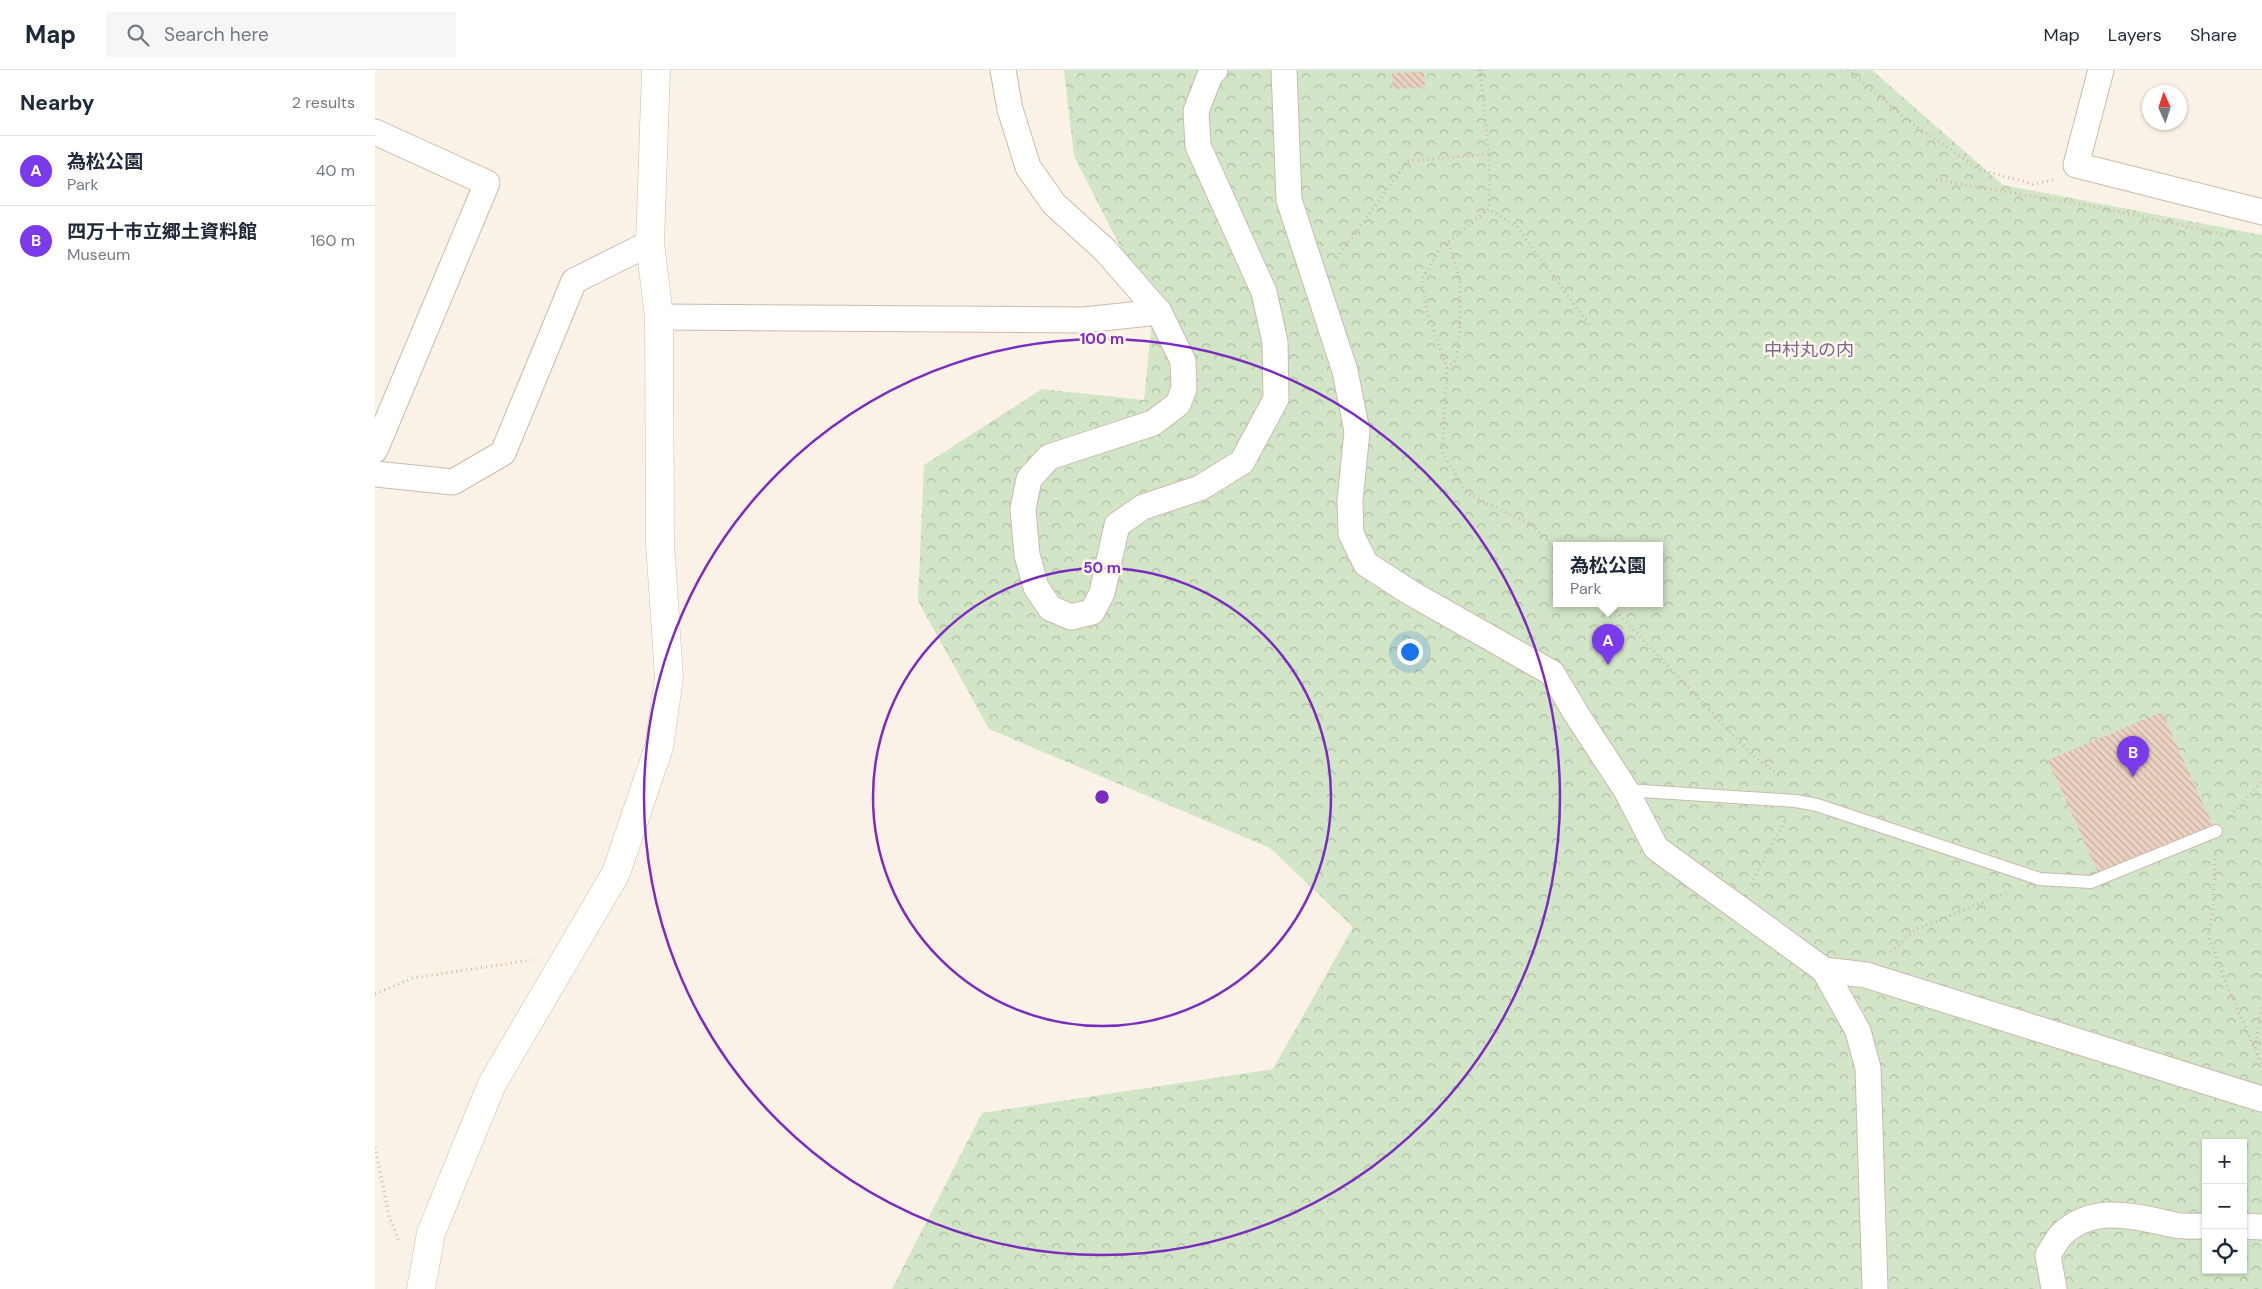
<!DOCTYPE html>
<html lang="en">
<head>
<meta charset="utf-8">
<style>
	:root { --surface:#fff; --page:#f6f6f7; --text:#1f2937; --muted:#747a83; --line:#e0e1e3; --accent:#7c3aed }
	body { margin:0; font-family:"DM Sans","Noto Sans JP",sans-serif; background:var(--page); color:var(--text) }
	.controls { position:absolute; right:15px; bottom:15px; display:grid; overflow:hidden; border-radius:0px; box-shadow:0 1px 4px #0004 }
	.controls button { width:45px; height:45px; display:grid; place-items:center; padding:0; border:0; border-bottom:1px solid var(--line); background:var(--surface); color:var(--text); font:25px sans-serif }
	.compass { position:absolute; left:1767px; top:15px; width:45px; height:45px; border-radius:50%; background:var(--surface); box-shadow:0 1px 4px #0004; rotate:357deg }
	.you { position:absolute; left:1034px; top:581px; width:18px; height:18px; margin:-12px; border:4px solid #fff; border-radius:50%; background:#1a73e8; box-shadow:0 0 0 8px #1a73e833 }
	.badge { display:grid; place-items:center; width:32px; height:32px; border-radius:50%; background:var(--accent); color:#fff; font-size:16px; font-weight:700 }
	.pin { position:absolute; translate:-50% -41px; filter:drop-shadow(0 1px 2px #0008) }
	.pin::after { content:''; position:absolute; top:26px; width:18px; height:15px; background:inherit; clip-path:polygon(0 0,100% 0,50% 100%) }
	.popup { position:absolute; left:1178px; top:472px; width:110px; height:65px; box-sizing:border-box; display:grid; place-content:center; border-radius:0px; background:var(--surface); filter:drop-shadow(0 1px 4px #0005); font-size:16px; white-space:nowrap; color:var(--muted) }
	.popup b { font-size:19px; color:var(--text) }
	.popup::after { content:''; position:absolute; left:50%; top:100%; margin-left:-10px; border:10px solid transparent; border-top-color:var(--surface) }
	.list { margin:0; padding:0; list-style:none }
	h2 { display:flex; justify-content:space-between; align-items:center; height:65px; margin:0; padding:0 20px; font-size:21px }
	h2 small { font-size:16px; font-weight:400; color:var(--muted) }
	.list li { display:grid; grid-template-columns:32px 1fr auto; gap:15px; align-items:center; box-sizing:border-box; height:70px; padding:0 20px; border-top:1px solid var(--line) }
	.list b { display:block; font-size:19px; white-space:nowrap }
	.list p { margin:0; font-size:16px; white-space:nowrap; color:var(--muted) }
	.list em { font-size:16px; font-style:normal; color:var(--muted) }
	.icon { flex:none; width:28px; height:28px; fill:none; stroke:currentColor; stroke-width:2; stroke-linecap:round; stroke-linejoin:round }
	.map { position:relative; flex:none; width:1887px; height:1219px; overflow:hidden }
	header { display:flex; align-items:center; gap:30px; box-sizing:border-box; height:70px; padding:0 25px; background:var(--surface); border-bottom:1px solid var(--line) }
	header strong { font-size:24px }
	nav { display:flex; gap:28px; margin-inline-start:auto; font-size:18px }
	.search { width:350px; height:45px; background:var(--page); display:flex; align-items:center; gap:12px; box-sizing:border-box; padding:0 18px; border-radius:0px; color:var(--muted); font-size:19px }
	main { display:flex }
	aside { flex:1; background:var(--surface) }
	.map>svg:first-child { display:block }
</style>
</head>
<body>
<header>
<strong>Map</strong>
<div class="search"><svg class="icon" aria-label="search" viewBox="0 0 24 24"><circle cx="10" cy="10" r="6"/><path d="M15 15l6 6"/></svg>Search here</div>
<nav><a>Map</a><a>Layers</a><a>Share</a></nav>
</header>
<main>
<aside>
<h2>Nearby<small>2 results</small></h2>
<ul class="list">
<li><span class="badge">A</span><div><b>為松公園</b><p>Park</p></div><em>40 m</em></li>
<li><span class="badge">B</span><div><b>四万十市立郷土資料館</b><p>Museum</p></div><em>160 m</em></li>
</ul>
</aside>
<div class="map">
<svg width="1887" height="1219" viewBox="0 0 1887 1219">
	<defs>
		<pattern id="forest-crowns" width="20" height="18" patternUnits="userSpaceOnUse" patternTransform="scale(1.25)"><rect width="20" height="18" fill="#d3e5c7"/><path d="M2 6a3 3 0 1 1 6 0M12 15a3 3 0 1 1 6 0" fill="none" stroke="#b0bda4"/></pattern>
		<pattern id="building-back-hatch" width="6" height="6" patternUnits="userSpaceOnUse" patternTransform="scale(1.25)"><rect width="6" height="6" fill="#ecd3c1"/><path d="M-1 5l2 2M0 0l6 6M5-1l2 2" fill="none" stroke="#c4ae9f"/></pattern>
	</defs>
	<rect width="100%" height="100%" fill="#faf2e7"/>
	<path fill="url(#forest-crowns)" fill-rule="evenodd" d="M 689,0 L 1497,0 L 1628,115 L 1887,165 L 1887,1219 L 517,1219 L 607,1043 L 898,999 L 978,857 L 895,778 L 614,659 L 543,531 L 549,395 L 667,319 L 769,330 L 778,241 L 699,86 ZM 1182,476 L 1284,476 L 1284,534 L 1182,534 ZM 1831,1073 L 1868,1073 L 1868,1200 L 1831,1200 Z"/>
	<g fill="url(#building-back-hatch)">
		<polygon points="1049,2 1050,17 1018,19 1017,3"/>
		<polygon points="1787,642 1838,756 1724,805 1673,690"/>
	</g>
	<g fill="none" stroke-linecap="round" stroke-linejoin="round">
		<defs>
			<polyline id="lane" points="1251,720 1421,731 1442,735 1665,809 1716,812 1841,761"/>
			<g id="street">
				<polyline points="628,0 635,39 653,97 679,134 730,180 784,242 808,291 809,319 803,334 778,353 674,387 654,409 648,439 652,485 661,517 675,538 696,547 717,542 727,523 742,455 768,437 825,418 867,392 901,329 900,272 889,222 823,76 821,41 835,5 840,0"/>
				<polyline points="909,0 914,130 970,301 982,361 975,431 976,464 991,494 1036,523 1177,603 1202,645 1251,720 1281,778 1449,900 1491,905 1887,1029"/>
				<polyline points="1726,0 1701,95 1887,142"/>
				<polyline points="0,62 112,113 0,380"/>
				<polyline points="284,247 709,250 784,242"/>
				<polyline points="0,404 78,412 128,383 199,211 275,173"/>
				<polyline points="1449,900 1483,961 1493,998 1500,1219"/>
				<polyline points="1868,1156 1887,1157"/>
				<path d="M 1679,1219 L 1673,1185 C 1677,1179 1681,1171 1686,1165 C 1719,1133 1761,1147 1800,1155 C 1810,1157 1821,1156 1831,1156"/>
			</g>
			<polyline id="secondary" points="46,1219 56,1163 117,1014 241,803 284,677 294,608 285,473 284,247 275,173 281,0"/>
		</defs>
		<use href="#lane" stroke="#cabaae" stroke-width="14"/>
		<use href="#street" stroke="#cabaae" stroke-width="27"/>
		<use href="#secondary" stroke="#ccbbac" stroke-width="29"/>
		<g stroke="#d0b6a5" stroke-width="3" stroke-dasharray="1 4" stroke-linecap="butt">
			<polyline points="1105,0 1114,84 1114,139"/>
			<polyline points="1473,0 1531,49 1605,100 1658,114 1679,110"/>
			<polyline points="1561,110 1728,138 1855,166"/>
			<polyline points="962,188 1033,91 1114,84"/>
			<polyline points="1072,298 1082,289 1085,251 1085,210 1073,172"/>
			<polyline points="1182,481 1157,455 1092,423 1067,382 1072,298 1051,238 1047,209 1064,180 1114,139 1142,157 1215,256"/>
			<polyline points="1234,534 1375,683 1406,707"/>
			<polyline points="1855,746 1887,711"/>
			<polyline points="1840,784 1838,840 1833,865 1849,908 1887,995"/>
			<polyline points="1376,814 1410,751"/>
			<polyline points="1516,882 1540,860 1633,822"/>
			<polyline points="0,924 38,908 156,890"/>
			<polyline points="1880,978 1887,934"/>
			<polyline points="0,1077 14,1146 24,1171"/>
		</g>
		<use href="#lane" stroke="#fff" stroke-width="12"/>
		<use href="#street" stroke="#fff" stroke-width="25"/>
		<use href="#secondary" stroke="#fff" stroke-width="28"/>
	</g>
	<g fill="none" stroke="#7b2cbf" stroke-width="2.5">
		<circle cx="727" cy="727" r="229"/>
		<circle cx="727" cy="727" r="458"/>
	</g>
	<g text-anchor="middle" stroke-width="5" stroke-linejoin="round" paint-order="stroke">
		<g font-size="18" fill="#7f668c" stroke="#fdf6ec">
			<text x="1434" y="286">中村丸の内</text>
		</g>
	</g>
	<circle cx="727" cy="727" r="8" fill="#7b2cbf" stroke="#fdf6ec" stroke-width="2.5"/>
	<g font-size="15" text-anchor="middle" font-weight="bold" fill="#7b2cbf" stroke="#fdf6ec" stroke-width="5" stroke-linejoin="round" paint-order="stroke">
		<text x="727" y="274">100 m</text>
		<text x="727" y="503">50 m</text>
	</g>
</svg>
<div class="controls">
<button>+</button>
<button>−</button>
<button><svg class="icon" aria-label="locate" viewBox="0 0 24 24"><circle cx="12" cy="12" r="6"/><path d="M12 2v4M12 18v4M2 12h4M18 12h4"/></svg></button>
</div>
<svg class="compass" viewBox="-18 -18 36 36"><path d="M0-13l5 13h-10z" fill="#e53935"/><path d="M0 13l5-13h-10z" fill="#747a83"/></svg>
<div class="you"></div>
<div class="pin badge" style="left:1233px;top:595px">A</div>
<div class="popup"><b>為松公園</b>Park</div>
<div class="pin badge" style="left:1758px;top:707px">B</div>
</div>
</main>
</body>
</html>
